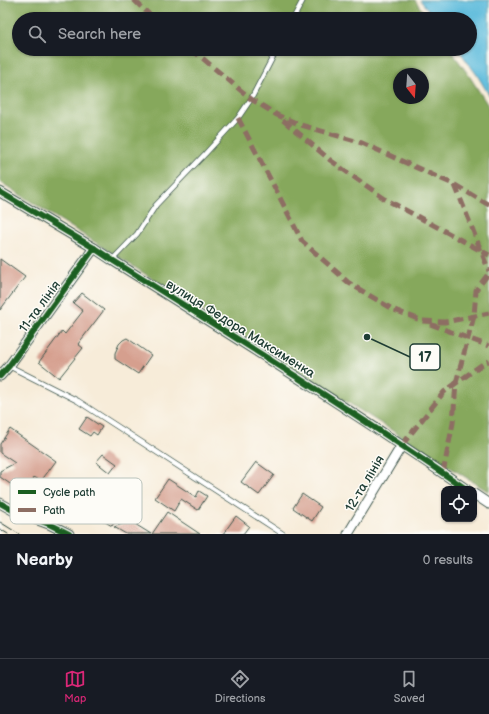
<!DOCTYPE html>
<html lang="en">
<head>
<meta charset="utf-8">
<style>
	:root { --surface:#171b24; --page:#242831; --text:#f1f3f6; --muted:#9ea1a6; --line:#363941; --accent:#db2777 }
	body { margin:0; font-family:"Balsamiq Sans",sans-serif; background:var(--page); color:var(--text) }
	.controls { position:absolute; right:12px; bottom:12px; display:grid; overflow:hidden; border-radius:8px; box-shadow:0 1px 3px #0004 }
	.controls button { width:36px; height:36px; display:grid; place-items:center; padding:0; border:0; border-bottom:1px solid var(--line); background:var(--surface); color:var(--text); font:20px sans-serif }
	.compass { position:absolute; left:393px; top:68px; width:36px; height:36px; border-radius:50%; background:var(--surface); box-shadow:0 1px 3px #0004; rotate:163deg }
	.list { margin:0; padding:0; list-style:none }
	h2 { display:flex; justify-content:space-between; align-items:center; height:52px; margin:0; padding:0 16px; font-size:17px }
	h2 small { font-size:13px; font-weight:400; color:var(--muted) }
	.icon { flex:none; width:22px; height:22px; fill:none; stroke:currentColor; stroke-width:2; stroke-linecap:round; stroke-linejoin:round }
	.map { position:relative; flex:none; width:489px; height:534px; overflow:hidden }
	.search { position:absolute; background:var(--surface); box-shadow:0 1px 3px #0004; left:12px; right:12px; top:12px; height:44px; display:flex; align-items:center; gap:10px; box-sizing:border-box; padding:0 14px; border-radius:22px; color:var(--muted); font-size:15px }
	.sheet { height:124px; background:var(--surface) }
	nav { display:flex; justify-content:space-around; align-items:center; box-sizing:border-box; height:56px; border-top:1px solid var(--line); background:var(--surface); font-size:11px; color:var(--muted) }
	nav a { display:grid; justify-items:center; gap:2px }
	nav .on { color:var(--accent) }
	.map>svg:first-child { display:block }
</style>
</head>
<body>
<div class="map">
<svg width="489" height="534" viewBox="0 0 489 534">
	<rect width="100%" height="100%" fill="#fdfcf7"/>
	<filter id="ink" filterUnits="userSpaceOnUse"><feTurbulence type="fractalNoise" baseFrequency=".025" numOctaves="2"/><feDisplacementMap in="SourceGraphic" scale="8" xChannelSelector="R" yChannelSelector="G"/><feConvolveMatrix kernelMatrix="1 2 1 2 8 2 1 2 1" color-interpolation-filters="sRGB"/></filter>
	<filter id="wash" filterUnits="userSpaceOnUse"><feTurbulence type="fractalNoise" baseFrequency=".012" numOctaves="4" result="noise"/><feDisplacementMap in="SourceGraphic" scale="16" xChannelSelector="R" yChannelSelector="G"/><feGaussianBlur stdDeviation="0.9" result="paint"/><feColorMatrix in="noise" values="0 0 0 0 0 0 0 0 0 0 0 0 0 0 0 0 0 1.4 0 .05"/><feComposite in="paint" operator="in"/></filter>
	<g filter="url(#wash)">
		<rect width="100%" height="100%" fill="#f7ecd9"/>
		<path fill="#86a85c" stroke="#527248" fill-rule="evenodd" d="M 0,0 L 415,0 L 428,19 L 19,19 L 19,49 L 450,49 L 470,77 L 489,107 L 489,492 L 0,182 ZM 399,74 L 423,74 L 423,98 L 399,98 Z"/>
		<polygon fill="#5ebcdc" stroke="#3e7c88" points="420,0 489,0 489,95 477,75 458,49 470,49 470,19 435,19"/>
		<g id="blocks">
			<g fill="#d59f8e">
				<polygon points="0,259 25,277 0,310"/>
				<polygon points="82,293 104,310 78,344 83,348 59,378 39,362 62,331 65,334 83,311 73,303"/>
				<polygon points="127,338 151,355 138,374 115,359 115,353 119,344 123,340"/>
				<polygon points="87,417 102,427 97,435 93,432 90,436 79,429"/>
				<polygon points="10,429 56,461 41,481 34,477 29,490 26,492 22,492 0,477 0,471 15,463 0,453 0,444"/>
				<polygon points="103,454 117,464 110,473 96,462"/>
				<polygon points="256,462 274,475 259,495 241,482"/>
				<polygon points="168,479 196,497 199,491 207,496 198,510 181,499 174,511 155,498"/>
				<polygon points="302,494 321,507 312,521 293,508"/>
				<polygon points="113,500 123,507 112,526 102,520"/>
				<polygon points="167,512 200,534 152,534"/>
				<polygon points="236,516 249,526 243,534 223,534"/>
				<polygon points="130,521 151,534 126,534 114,527"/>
			</g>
		</g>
	</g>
	<g filter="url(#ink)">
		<use href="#blocks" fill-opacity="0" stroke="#3f574d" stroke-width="1"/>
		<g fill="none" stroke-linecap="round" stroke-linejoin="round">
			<defs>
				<g id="service">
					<polyline points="293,19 303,0"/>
					<polyline points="112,260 137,234 156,205 205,154 238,118 251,99 277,49"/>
					<polyline points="9,366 78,401 283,534"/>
				</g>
				<g id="minor">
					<path d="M 0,192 L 94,248 L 112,260 C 231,335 350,409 466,489"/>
					<polyline points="0,376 9,366 94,248"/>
					<polyline points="474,494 489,504"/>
					<polyline points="0,503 16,512 49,524 69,534"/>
					<polyline points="348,534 402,445"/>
				</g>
			</defs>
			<use href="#service" stroke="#3f574d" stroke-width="6"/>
			<use href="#minor" stroke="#3f574d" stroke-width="11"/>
			<use href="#service" stroke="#fff" stroke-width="4.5"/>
			<use href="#minor" stroke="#fff" stroke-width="9"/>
			<g stroke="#1f3d34" stroke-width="1">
				<polyline points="0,522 19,534"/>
				<polyline points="0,529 8,534"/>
			</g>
			<g stroke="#8d6e63" stroke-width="5" stroke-dasharray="10 5" stroke-linecap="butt">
				<polyline points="134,0 154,19"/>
				<polyline points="191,49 201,57 251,99 277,115 301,125 362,143 455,185 489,205"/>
				<polyline points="238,118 275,188 302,241 349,283 392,309 423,321 445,322 489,313"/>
				<polyline points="283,120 330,160 385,199 489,255"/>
				<polyline points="455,185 489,271"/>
				<polyline points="430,324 489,346"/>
				<polyline points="402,445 444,392 484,363 489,361"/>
				<polyline points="443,473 453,423 456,383 474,316 476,290 489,273"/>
			</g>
			<defs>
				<g id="cycleway">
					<path d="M 0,192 L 94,248 L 112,260 C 231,335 350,409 466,489"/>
					<polyline points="0,376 9,366 94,248"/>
					<polyline points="0,503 16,512 49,524 69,534"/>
				</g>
			</defs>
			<use href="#cycleway" stroke="#fdfcf7" stroke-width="8"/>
			<use href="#cycleway" stroke="#1b5e20" stroke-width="6"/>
		</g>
	</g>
	<g text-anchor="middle" stroke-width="3" stroke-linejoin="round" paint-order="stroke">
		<g font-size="13" fill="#1f3d34" stroke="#fdfcf7">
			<text transform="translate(39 306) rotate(-54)" y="5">11-та лінія</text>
			<text transform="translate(241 328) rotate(32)" y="5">вулиця Федора Максименка</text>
			<text transform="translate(364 483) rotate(-59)" y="5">12-та лінія</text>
		</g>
	</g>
	<rect x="10" y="478" width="132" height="46" rx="6" fill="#fdfcf7" stroke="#bac3bc" stroke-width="1"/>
	<rect x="18" y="490" width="18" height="4" fill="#1b5e20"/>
	<rect x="18" y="508" width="18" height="4" fill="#8d6e63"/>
	<g font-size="11" fill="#1f3d34">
		<text x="43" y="496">Cycle path</text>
		<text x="43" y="514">Path</text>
	</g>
	<path fill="none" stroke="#1f3d34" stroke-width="1.5" d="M367 337L410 357"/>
	<circle fill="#1f3d34" stroke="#fdfcf7" stroke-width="1.5" cx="367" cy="337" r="4"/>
	<rect fill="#fdfcf7" stroke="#1f3d34" stroke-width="1.5" x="410" y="344" width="30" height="26" rx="4"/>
	<g font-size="14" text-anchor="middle" font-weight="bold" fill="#1f3d34">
		<text x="425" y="362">17</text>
	</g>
</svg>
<div class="controls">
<button><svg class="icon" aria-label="locate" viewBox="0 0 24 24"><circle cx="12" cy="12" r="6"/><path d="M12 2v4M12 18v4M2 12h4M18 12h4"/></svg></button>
</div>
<svg class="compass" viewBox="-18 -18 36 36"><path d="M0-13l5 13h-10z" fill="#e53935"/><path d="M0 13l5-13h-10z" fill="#9ea1a6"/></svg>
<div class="search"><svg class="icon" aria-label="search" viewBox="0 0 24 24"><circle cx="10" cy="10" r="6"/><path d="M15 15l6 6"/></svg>Search here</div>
</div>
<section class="sheet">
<h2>Nearby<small>0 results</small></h2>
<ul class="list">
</ul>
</section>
<nav>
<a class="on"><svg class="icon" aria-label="map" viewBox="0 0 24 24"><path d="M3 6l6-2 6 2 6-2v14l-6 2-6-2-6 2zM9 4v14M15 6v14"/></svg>Map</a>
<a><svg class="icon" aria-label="directions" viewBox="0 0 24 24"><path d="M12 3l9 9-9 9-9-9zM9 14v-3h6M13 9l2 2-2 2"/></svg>Directions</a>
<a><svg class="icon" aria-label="saved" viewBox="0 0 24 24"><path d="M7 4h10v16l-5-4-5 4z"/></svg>Saved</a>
</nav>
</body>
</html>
